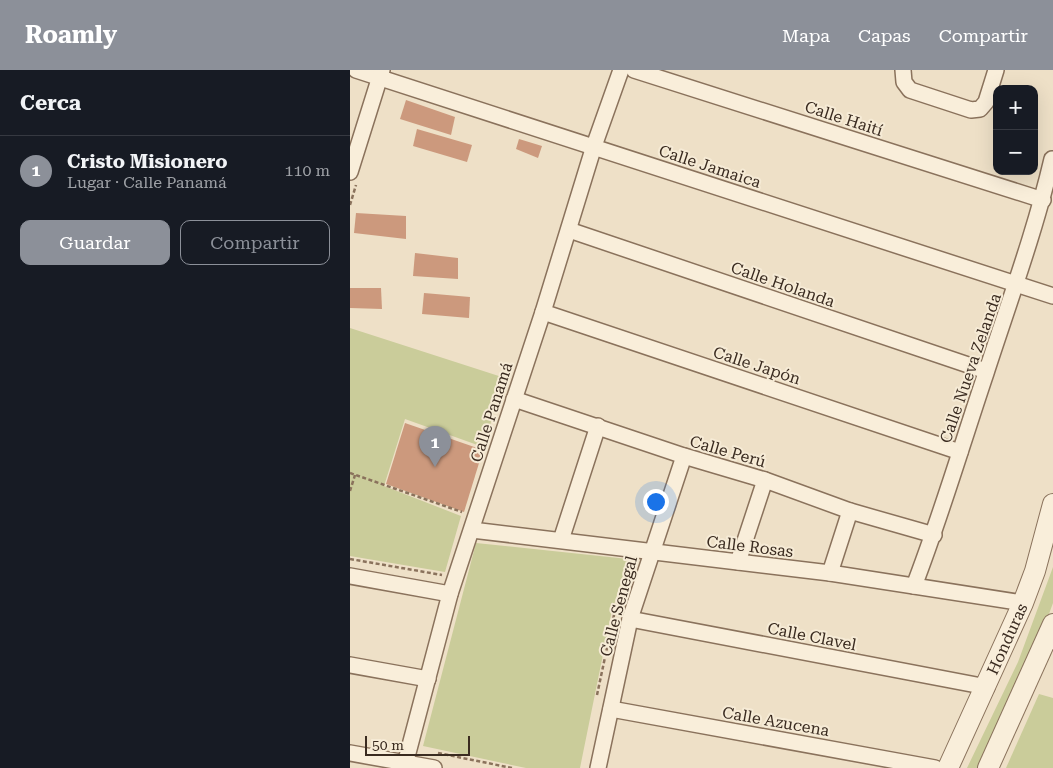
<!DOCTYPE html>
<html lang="es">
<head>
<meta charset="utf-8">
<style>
	:root { --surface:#171b24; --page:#242831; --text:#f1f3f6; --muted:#9ea1a6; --line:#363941; --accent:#8c9099 }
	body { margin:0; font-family:"Roboto Serif",serif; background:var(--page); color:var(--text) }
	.controls { position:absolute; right:15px; top:15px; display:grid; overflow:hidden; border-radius:10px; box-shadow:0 5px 20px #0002 }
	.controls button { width:45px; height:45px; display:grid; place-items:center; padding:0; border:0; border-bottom:1px solid var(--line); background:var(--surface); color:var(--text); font:25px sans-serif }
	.scale { position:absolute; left:15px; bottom:12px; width:105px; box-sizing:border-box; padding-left:5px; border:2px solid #3a2b20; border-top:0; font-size:14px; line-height:18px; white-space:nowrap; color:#3a2b20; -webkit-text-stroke:4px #f6ebd6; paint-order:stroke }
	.you { position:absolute; left:305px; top:431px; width:18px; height:18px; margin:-12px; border:4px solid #fff; border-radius:50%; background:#1a73e8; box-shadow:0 0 0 8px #1a73e833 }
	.badge { display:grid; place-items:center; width:32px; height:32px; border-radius:50%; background:var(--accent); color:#fff; font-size:16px; font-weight:700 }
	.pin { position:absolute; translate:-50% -41px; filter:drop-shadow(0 1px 2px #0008) }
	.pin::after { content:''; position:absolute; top:26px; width:18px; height:15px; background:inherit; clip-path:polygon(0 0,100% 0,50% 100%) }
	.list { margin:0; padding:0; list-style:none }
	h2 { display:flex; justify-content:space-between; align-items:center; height:65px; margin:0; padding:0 20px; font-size:21px }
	h2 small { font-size:16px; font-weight:400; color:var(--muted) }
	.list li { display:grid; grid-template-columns:32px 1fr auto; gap:15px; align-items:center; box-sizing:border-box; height:70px; padding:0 20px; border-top:1px solid var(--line) }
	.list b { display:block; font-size:19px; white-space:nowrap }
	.list p { margin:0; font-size:16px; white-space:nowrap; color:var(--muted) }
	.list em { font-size:16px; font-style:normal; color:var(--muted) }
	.actions { display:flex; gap:10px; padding:15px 20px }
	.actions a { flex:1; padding:11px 0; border:1px solid var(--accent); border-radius:10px; text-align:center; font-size:18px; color:var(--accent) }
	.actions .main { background:var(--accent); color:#fff }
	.map { position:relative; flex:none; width:703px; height:698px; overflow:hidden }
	header { display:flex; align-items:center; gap:30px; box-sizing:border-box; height:70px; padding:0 25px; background:var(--accent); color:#fff }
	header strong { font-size:24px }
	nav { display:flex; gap:28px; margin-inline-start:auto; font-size:18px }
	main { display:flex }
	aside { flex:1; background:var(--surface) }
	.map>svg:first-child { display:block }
</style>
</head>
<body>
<header>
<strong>Roamly</strong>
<nav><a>Mapa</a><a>Capas</a><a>Compartir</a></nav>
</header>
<main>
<aside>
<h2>Cerca<small></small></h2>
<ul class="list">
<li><span class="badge">1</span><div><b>Cristo Misionero</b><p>Lugar · Calle Panamá</p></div><em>110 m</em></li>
</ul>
<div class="actions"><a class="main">Guardar</a><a>Compartir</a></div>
</aside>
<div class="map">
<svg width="703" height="698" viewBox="0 0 703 698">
	<rect width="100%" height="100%" fill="#eee0c7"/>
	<g fill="#cacc9a">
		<polygon points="0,258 155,308 133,377 55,349 34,416 111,446 95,502 0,486"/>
		<polygon points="126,473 278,489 261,545 230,698 176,698 73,676"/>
		<polygon points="703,497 703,533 686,579 629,698 617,698 668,592"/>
		<polygon points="689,624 703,628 703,698 656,698"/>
	</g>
	<g fill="#cc997d">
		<polygon points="56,30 105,47 101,65 50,49"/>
		<polygon points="67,59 122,75 117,92 63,76"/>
		<polygon points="169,69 192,76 188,88 166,79"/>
		<polygon points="6,143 56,146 56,169 4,163"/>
		<polygon points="65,183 108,188 108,209 63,206"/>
		<polygon points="0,218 31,218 32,239 0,238"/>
		<polygon points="74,223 120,227 119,248 72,244"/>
		<polygon points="55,353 133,380 114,442 36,414"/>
	</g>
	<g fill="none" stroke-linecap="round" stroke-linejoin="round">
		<defs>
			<g id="minor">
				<polyline points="6,0 703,226"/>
				<polyline points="284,0 693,130"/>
				<polyline points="553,0 554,12 560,20 621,40 630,39 636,32 646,0"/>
				<polyline points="0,102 32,0"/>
				<polyline points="219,160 636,301"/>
				<polyline points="193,242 610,382"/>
				<polyline points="164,329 334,386 415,410 500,441 584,465"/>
				<polyline points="122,460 480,503 673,533"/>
				<polyline points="211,470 248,356"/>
				<polyline points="388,492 415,410"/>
				<polyline points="480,503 500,441"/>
				<polyline points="0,506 100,524"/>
				<path d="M 564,516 C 591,446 612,374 636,303 C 659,232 685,162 702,89"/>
				<polyline points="280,549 637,617"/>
				<polyline points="0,595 78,609"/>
				<polyline points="261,639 585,698"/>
				<polyline points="0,683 84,698"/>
				<polyline points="54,698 100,524 193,242 244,76 271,0"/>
				<polyline points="248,698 280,549 334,386"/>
			</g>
			<g id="tertiary">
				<path id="s1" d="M 598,698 L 673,533 L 685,501 L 703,434"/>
				<polyline points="638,698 703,554"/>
			</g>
		</defs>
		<use href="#minor" stroke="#8a725c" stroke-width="18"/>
		<use href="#tertiary" stroke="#8a725c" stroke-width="22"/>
		<g stroke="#8a725c" stroke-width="2.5" stroke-dasharray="4 2.5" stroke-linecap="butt">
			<polyline points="0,135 6,115"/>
			<polyline points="0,403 112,442"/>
			<polyline points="0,421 5,405"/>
			<polyline points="0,489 92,505"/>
			<polyline points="247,625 264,545 281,493"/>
			<polyline points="88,683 162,698"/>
		</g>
		<use href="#minor" stroke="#f9eeda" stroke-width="15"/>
		<use href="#tertiary" stroke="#f9eeda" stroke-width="20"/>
	</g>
	<g text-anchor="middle" stroke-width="4" stroke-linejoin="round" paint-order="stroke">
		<g font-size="16" fill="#3a2b20" stroke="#f6ebd6">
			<text transform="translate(494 48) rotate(18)" y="6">Calle Haití</text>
			<text transform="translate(360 96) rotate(18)" y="6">Calle Jamaica</text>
			<text transform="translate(433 214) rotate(19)" y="6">Calle Holanda</text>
			<text transform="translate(407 295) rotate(18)" y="6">Calle Japón</text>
			<text transform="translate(620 298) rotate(-71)" y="6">Calle Nueva Zelanda</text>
			<text transform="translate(141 342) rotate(-72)" y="6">Calle Panamá</text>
			<text transform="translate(378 381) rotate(16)" y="6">Calle Perú</text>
			<text transform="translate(400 476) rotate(7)" y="6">Calle Rosas</text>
			<text transform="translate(268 536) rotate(-75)" y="6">Calle Senegal</text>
			<text transform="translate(462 566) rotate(11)" y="6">Calle Clavel</text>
			<text dy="6" stroke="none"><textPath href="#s1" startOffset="142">Honduras</textPath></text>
			<text transform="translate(426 651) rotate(10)" y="6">Calle Azucena</text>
		</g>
	</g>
</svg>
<div class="controls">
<button>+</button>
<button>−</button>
</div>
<div class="scale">50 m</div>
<div class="you"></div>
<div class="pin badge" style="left:85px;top:397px">1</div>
</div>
</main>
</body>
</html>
